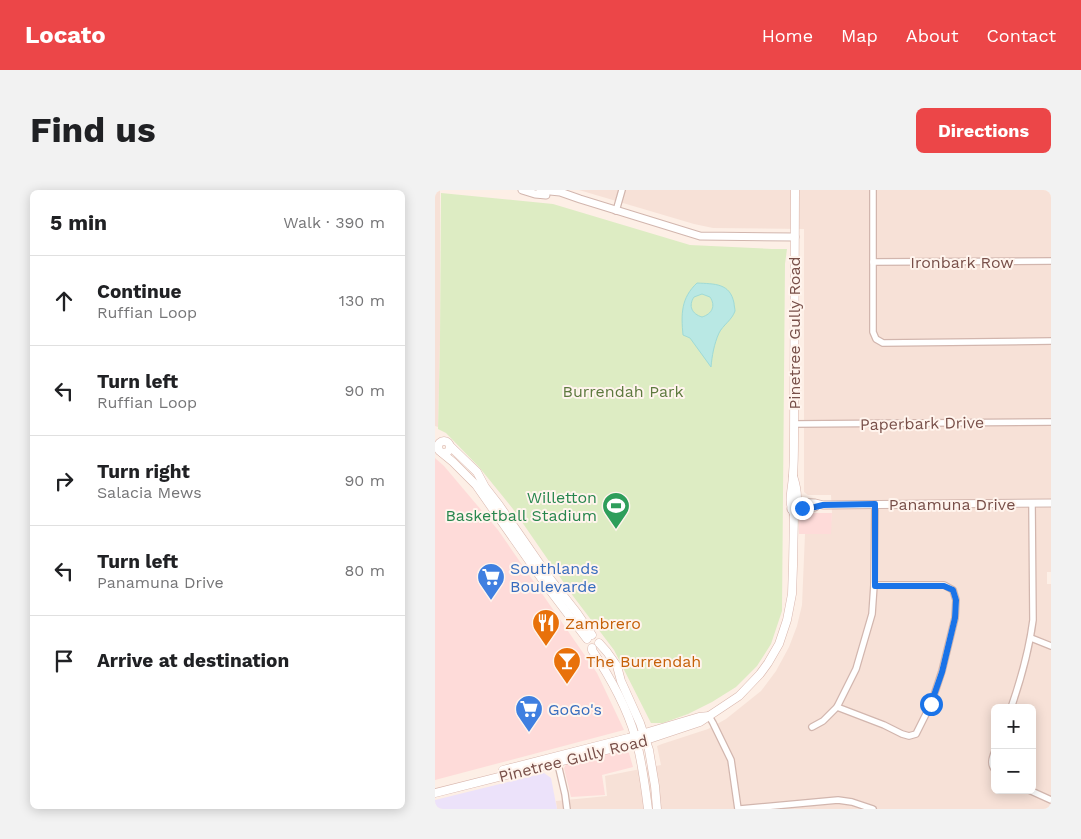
<!DOCTYPE html>
<html lang="en">
<head>
<meta charset="utf-8">
<style>
	:root { --surface:#fff; --page:#f2f2f2; --text:#202124; --muted:#757577; --line:#e0e0e0; --accent:#ec4648 }
	body { margin:0; font-family:"Work Sans",sans-serif; background:var(--page); color:var(--text) }
	.controls { position:absolute; right:15px; bottom:15px; display:grid; overflow:hidden; border-radius:8px; box-shadow:0 2px 12px #0003 }
	.controls button { width:45px; height:45px; display:grid; place-items:center; padding:0; border:0; border-bottom:1px solid var(--line); background:var(--surface); color:var(--text); font:25px sans-serif }
	.stop { position:absolute; width:15px; height:15px; margin:-11px; border:4px solid #1a73e8; border-radius:50%; background:#fff }
	.stop.end { background:#1a73e8; border-color:#fff; box-shadow:0 1px 5px #0008 }
	.list { margin:0; padding:0; list-style:none }
	h2 { display:flex; justify-content:space-between; align-items:center; height:65px; margin:0; padding:0 20px; font-size:21px }
	h2 small { font-size:16px; font-weight:400; color:var(--muted) }
	.list li { display:grid; grid-template-columns:32px 1fr auto; gap:15px; align-items:center; box-sizing:border-box; height:90px; padding:0 20px; border-top:1px solid var(--line) }
	.list b { display:block; font-size:19px; white-space:nowrap }
	.list p { margin:0; font-size:16px; white-space:nowrap; color:var(--muted) }
	.list em { font-size:16px; font-style:normal; color:var(--muted) }
	.icon { flex:none; width:28px; height:28px; fill:none; stroke:currentColor; stroke-width:2; stroke-linecap:round; stroke-linejoin:round }
	.map { position:relative; flex:none; width:616px; height:619px; overflow:hidden; border-radius:8px }
	header { display:flex; align-items:center; gap:30px; box-sizing:border-box; height:70px; padding:0 25px; background:var(--accent); color:#fff }
	header strong { font-size:24px }
	nav { display:flex; gap:28px; margin-inline-start:auto; font-size:18px }
	.intro { display:flex; align-items:center; justify-content:space-between; box-sizing:border-box; height:120px; padding:0 30px }
	h1 { margin:0; font-size:35px }
	.button { padding:12px 22px; border-radius:8px; background:var(--accent); color:#fff; font-size:18px; font-weight:700 }
	main { display:flex; gap:30px; padding:0 30px }
	aside { flex:1; background:var(--surface); border-radius:8px; box-shadow:0 2px 12px #0003 }
	.map>svg:first-child { display:block }
</style>
</head>
<body>
<header>
<strong>Locato</strong>
<nav><a>Home</a><a>Map</a><a>About</a><a>Contact</a></nav>
</header>
<div class="intro"><h1>Find us</h1><a class="button">Directions</a></div>
<main>
<aside>
<h2>5 min<small>Walk · 390 m</small></h2>
<ul class="list">
<li><svg class="icon" aria-label="ahead" viewBox="0 0 24 24"><path d="M12 20V5M6 11l6-6 6 6"/></svg><div><b>Continue</b><p>Ruffian Loop</p></div><em>130 m</em></li>
<li><svg class="icon" aria-label="left" viewBox="0 0 24 24"><path d="M17 20v-9H6M10 6l-5 5 5 5"/></svg><div><b>Turn left</b><p>Ruffian Loop</p></div><em>90 m</em></li>
<li><svg class="icon" aria-label="right" viewBox="0 0 24 24"><path d="M7 20v-9h11M14 6l5 5-5 5"/></svg><div><b>Turn right</b><p>Salacia Mews</p></div><em>90 m</em></li>
<li><svg class="icon" aria-label="left" viewBox="0 0 24 24"><path d="M17 20v-9H6M10 6l-5 5 5 5"/></svg><div><b>Turn left</b><p>Panamuna Drive</p></div><em>80 m</em></li>
<li><svg class="icon" aria-label="arrive" viewBox="0 0 24 24"><path d="M6 21V4h12l-3 4 3 4H6"/></svg><div><b>Arrive at destination</b></div></li>
</ul>
</aside>
<div class="map">
<svg width="616" height="619" viewBox="0 0 616 619">
	<rect width="100%" height="100%" fill="#fdefe6"/>
	<g fill="#f7e1d7" fill-rule="evenodd">
		<polygon points="0,0 5,0 5,150 3,237 0,236"/>
		<path d="M 144,0 L 616,0 L 616,382 L 612,382 L 612,394 L 616,394 L 616,619 L 122,619 L 121,611 L 172,606 L 170,586 L 226,575 L 222,556 L 227,554 L 273,539 L 291,529 L 326,501 L 341,481 L 354,457 L 362,436 L 367,415 L 370,344 L 395,344 L 397,323 L 396,305 L 373,305 L 369,302 L 369,39 L 278,38 L 259,34 ZM 560,518 L 597,518 L 597,600 L 560,600 Z"/>
	</g>
	<g fill="#fedbd9">
		<polygon points="0,268 9,276 63,340 162,483 189,540 0,590"/>
		<polygon points="370,323 397,323 396,344 364,344 364,328"/>
		<polygon points="188,559 194,563 198,577 167,585 170,605 136,607 129,578 132,573"/>
	</g>
	<polygon fill="#ece2fa" points="109,583 116,588 122,619 0,619 0,610"/>
	<polygon fill="#ddecc3" points="6,3 118,14 255,55 337,59 352,59 350,74 347,421 336,454 322,476 301,497 277,512 253,524 228,533 216,533 179,460 138,406 78,319 44,277 11,243 3,239 5,150"/>
	<path fill="#b9e8e4" stroke="#9fdad6" fill-rule="evenodd" d="M 262,93 C 280,94 295,93 299,113 C 299,115 300,119 300,121 C 297,130 288,135 284,143 C 279,154 277,166 276,177 L 255,148 L 248,145 C 246,124 246,108 262,93 ZM 267,104 L 275,107 C 281,116 277,124 267,127 C 257,124 253,116 259,107 Z"/>
	<g fill="none" stroke-linecap="round" stroke-linejoin="round">
		<defs>
			<g id="minor">
				<polyline points="438,0 438,142 441,149 448,153 616,151"/>
				<polyline points="181,21 187,0"/>
				<polyline points="438,72 616,71"/>
				<polyline points="359,234 616,232"/>
				<polyline points="596,448 616,456"/>
				<polyline points="402,517 449,535 467,544 474,546 481,544 496,514 507,481 520,428 521,410 518,400 509,395 439,395"/>
				<path d="M 576,518 C 586,489 594,461 598,430 L 597,314"/>
				<polyline points="274,526 278,533 296,570 303,619"/>
				<polyline points="377,537 388,531 402,517 421,479 437,424 439,395 440,314"/>
				<path d="M 560,561 C 557,568 555,574 560,580"/>
				<polyline points="122,570 130,604 132,619"/>
				<polyline points="594,600 616,610"/>
				<polyline points="305,619 403,610 417,612 438,619"/>
			</g>
			<g id="tertiary">
				<polyline points="87,0 100,4 111,5"/>
				<polyline points="105,0 125,2 145,9 265,46 360,47"/>
				<polyline points="357,312 380,313 388,315 616,313"/>
				<polyline points="356,319 380,317"/>
			</g>
			<g id="secondary">
				<circle cx="9" cy="257" r="6"/>
				<polyline points="16,257 42,282 50,297 64,315 116,390 142,423 157,445"/>
				<polyline points="7,263 18,272 41,295 111,395 152,449"/>
				<path d="M 359,324 C 352,311 358,297 358,284 C 359,273 359,261 359,250 L 360,0"/>
				<polyline points="164,453 172,462 182,476 186,491 205,533 214,560 220,596 222,619"/>
				<path d="M 157,458 L 157,460 C 175,487 191,515 200,546 C 207,570 210,595 213,619"/>
				<polyline points="68,580 193,548 264,527 274,526"/>
				<path d="M 0,603 L 211,550 L 265,532 L 304,506 L 325,484 L 333,473 L 344,454 L 352,430 L 357,404 L 358,376 L 359,324 C 364,312 362,298 358,286"/>
			</g>
		</defs>
		<use href="#minor" stroke="#d2b6ae" stroke-width="8"/>
		<use href="#tertiary" stroke="#d2b6ae" stroke-width="9"/>
		<use href="#secondary" stroke="#d8b6ad" stroke-width="9"/>
		<use href="#minor" stroke="#fff" stroke-width="5.5"/>
		<use href="#tertiary" stroke="#fff" stroke-width="7"/>
		<use href="#secondary" stroke="#fff" stroke-width="8"/>
	</g>
	<g fill="none" stroke-linecap="round" stroke-linejoin="round">
		<polyline stroke="#1a73e8" stroke-width="6" points="367,318 380,317 388,315 440,314 440,396 509,396 518,400 521,410 520,428 507,482 496,514"/>
	</g>
	<defs>
		<symbol id="stadium-pin" viewBox="-11 -11 22 30"><path d="M0 17L-7.5 6A9.5 9.5 0 1 1 7.5 6Z" fill="#2e9e5b" stroke="#fff4ed"/><path d="M0-5a6.5 5 0 1 0 0 10a6.5 5 0 1 0 0-10ZM-3.5-1.8h7v3.6h-7Z" fill="#fff"/></symbol>
		<symbol id="supermarket-pin" viewBox="-11 -11 22 30"><path d="M0 17L-7.5 6A9.5 9.5 0 1 1 7.5 6Z" fill="#3f7fe0" stroke="#fff4ed"/><path d="M-6-5.5h2.5l.6 2H6L4.5 2H-2.5L-4.4-4H-6ZM-1.5 3.2a1.3 1.3 0 1 0 .1 0ZM3 3.2a1.3 1.3 0 1 0 .1 0Z" fill="#fff"/></symbol>
		<symbol id="restaurant-pin" viewBox="-11 -11 22 30"><path d="M0 17L-7.5 6A9.5 9.5 0 1 1 7.5 6Z" fill="#e8710a" stroke="#fff4ed"/><path d="M-5-6h1v4h1v-4h1v4h1v-4h1v5L-1.5 .5V6h-2V.5L-5-1ZM5-6V6H3V1.5H1.5Q1.5-4 5-6Z" fill="#fff"/></symbol>
		<symbol id="bar-pin" viewBox="-11 -11 22 30"><path d="M0 17L-7.5 6A9.5 9.5 0 1 1 7.5 6Z" fill="#e8710a" stroke="#fff4ed"/><path d="M-6-5H6L.8 .8V4.5H3.5V6h-7V4.5H-.8V.8Z" fill="#fff"/></symbol>
	</defs>
	<g fill-rule="evenodd">
		<use href="#stadium-pin" x="165" y="300" width="32" height="43"/>
		<use href="#supermarket-pin" x="40" y="371" width="32" height="43"/>
		<use href="#restaurant-pin" x="95" y="417" width="32" height="43"/>
		<use href="#bar-pin" x="116" y="455" width="32" height="43"/>
		<use href="#supermarket-pin" x="78" y="503" width="32" height="43"/>
	</g>
	<g text-anchor="middle" stroke-width="4" stroke-linejoin="round" paint-order="stroke">
		<g font-size="16" fill="#784f49" stroke="#fff4ed">
			<text x="527" y="78">Ironbark Row</text>
			<text transform="translate(359 143) rotate(-90)" y="6">Pinetree Gully Road</text>
			<text transform="translate(487 233) rotate(-1)" y="6">Paperbark Drive</text>
			<text x="517" y="320">Panamuna Drive</text>
			<text transform="translate(138 568) rotate(-14)" y="6">Pinetree Gully Road</text>
		</g>
		<g font-size="16" fill="#5d793e" stroke="#fff4ed">
			<text x="188" y="207">Burrendah Park</text>
		</g>
		<g font-size="16" fill="#27864d" stroke="#fff4ed" text-anchor="end">
			<text x="162" y="313">Willetton<tspan x="162" dy="18">Basketball Stadium</tspan></text>
		</g>
		<g font-size="16" fill="#366cbe" stroke="#fff4ed" text-anchor="start">
			<text x="75" y="384">Southlands<tspan x="75" dy="18">Boulevarde</tspan></text>
			<text x="113" y="525">GoGo's</text>
		</g>
		<g font-size="16" fill="#c56008" stroke="#fff4ed" text-anchor="start">
			<text x="130" y="439">Zambrero</text>
			<text x="151" y="477">The Burrendah</text>
		</g>
	</g>
</svg>
<div class="controls">
<button>+</button>
<button>−</button>
</div>
<div class="stop" style="left:496px;top:514px"></div>
<div class="stop end" style="left:367px;top:318px"></div>
</div>
</main>
</body>
</html>
